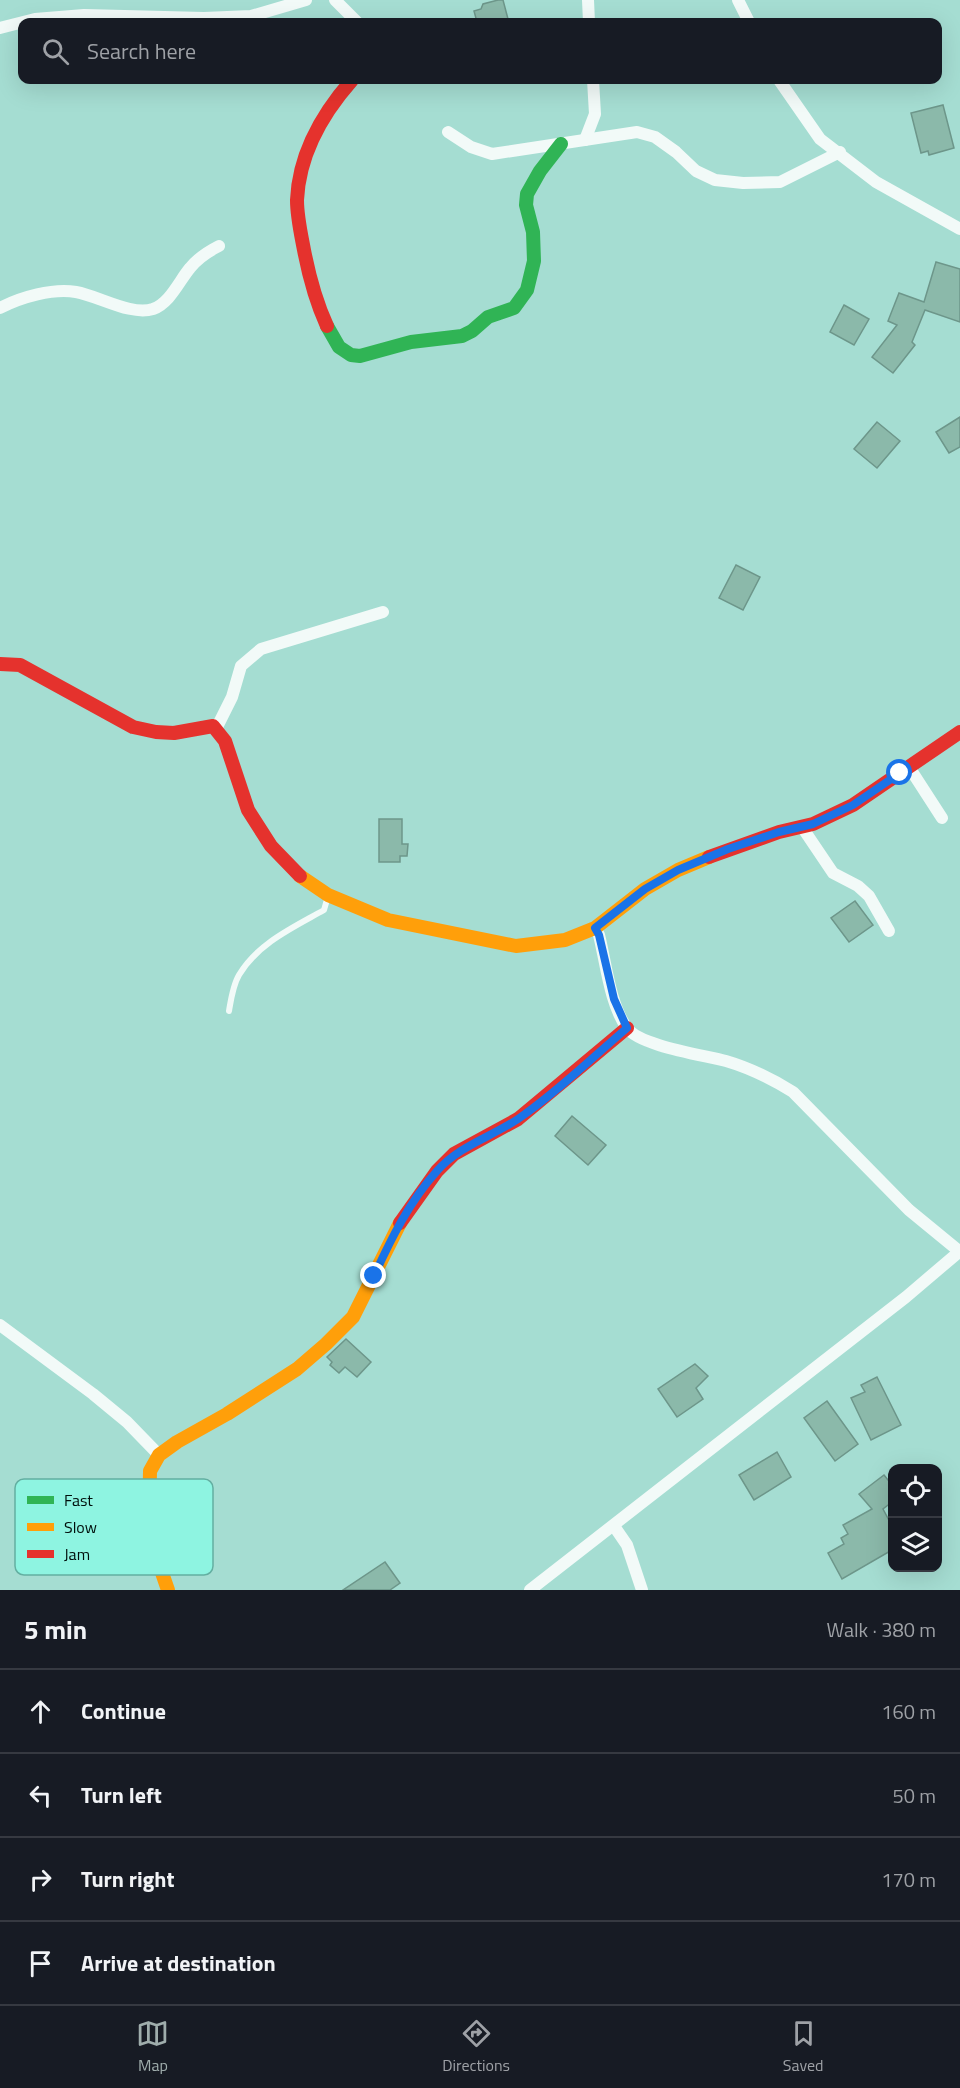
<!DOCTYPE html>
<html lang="en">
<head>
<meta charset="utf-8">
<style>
	:root { --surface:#171b24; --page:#242831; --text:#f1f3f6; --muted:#9ea1a6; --line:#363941; --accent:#9fadac }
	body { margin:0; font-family:"Titillium Web",sans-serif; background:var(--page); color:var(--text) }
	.controls { position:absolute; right:18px; bottom:18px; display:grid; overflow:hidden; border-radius:12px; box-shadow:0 6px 24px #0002 }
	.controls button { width:54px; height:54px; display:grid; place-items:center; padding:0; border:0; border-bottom:2px solid var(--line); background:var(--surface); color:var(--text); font:30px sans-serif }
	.stop { position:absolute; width:18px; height:18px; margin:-14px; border:4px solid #1a73e8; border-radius:50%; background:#fff }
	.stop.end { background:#1a73e8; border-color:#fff; box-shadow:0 2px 6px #0008 }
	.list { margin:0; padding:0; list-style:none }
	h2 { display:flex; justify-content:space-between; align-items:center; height:78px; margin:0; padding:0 24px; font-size:26px }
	h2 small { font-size:20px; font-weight:400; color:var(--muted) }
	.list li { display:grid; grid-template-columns:39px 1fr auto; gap:18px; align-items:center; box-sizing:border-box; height:84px; padding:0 24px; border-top:2px solid var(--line) }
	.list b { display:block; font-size:22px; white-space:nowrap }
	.list em { font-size:20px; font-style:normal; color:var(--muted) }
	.icon { flex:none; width:33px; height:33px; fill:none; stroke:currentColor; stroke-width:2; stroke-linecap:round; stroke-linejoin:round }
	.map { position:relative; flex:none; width:960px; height:1590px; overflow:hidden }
	.search { position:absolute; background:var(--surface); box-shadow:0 6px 24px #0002; left:18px; right:18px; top:18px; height:66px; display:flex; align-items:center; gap:15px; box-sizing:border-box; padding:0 21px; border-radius:12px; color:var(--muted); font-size:22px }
	.sheet { height:414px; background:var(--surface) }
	nav { display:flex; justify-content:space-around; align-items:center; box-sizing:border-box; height:84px; border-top:2px solid var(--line); background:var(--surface); font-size:16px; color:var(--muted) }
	nav a { display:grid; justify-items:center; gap:3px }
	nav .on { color:var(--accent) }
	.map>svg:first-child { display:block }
</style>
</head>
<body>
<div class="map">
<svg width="960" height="1590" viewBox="0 0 960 1590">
	<rect width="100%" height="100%" fill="#a5ddd2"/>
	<g fill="#8bb9aa" stroke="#6d968a" stroke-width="1.5">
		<polygon points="498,0 503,0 508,19 494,22 477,22 474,11 481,9 483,4"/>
		<polygon points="943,105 954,148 929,155 928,151 921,153 911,113"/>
		<polygon points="936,262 960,269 960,322 925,310 912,342 915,345 893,373 872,357 897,325 888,321 899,293 924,302"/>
		<polygon points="844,305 869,319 854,345 830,332"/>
		<polygon points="960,417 960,447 949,453 936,432"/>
		<polygon points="877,422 900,441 877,468 854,449"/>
		<polygon points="736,565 760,577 743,610 719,598"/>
		<polygon points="379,819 402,819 402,844 408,844 407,856 400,856 400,862 379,862"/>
		<polygon points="855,901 873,925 849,942 831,918"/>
		<polygon points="572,1116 606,1145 588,1165 555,1136"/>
		<polygon points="346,1339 371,1362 357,1377 345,1367 339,1373 330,1365 332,1362 327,1357"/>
		<polygon points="695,1364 708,1376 696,1388 703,1399 677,1417 658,1389"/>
		<polygon points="877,1377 901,1425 871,1440 851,1398 865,1392 861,1385"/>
		<polygon points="827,1401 858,1444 835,1461 804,1418"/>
		<polygon points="777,1452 791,1477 754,1500 739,1475"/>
		<polygon points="884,1475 892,1485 892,1502 883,1509 892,1526 892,1550 842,1579 828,1553 844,1544 841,1538 848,1534 843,1525 872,1509 859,1494"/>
		<polygon points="385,1562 400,1583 390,1590 343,1590"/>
	</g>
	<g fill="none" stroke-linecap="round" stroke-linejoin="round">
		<path stroke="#f2faf8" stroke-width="6" d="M 229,1011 C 231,999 233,985 239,975 C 258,943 294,927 324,910 L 328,896"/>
		<g stroke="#f2faf8" stroke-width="12">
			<polyline points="335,0 357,22"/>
			<polyline points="588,0 589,22"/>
			<polyline points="738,0 749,22"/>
			<polyline points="0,28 35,19 84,15 204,18 251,16 306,0"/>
			<polyline points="779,80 820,139 876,182 960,229"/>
			<polyline points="448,132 471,147 492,154 637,132 655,137 676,152 696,171 715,180 743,183 780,182 840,152"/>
			<polyline points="585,140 595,114 593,80"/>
			<path d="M 0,308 C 21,297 53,288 76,292 C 99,296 131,316 153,309 C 170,303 179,281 190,268 C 198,258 207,252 219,246"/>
			<polyline points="216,729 232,697 241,666 261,649 383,612"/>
			<polyline points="909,767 942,818"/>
			<polyline points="802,827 833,873 858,886 869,896 889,931"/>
			<path d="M 595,928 L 599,935 C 606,963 610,1005 627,1028 C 640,1046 704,1055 726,1061 C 750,1068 772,1079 793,1092 L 909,1210 L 959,1251"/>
			<polyline points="0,1325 93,1394 127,1422 159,1455"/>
			<polyline points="614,1526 627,1545 642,1590"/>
			<polyline points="530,1590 906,1297 960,1251"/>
		</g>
		<polyline stroke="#30b455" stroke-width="14" points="327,326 339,347 351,355 360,356 411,342 462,336 472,331 488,317 514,308 527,290 534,261 533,232 526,205 527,194 540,171 561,144"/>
		<g stroke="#ff9f0a" stroke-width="14">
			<polyline points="300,876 328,895 388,920 516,946 565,940 595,928 645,889 678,870 709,857"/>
			<polyline points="168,1590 160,1567 149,1522 150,1471 159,1455 177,1442 227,1414 297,1369 326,1344 353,1317 400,1223"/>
		</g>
		<g stroke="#e5322d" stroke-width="14">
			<path d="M 327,326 C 316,302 309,276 304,250 C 301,234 297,217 297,200 C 299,154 322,114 352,80"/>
			<polyline points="0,664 20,665 133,727 156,732 174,733 213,726 225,741 248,810 271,846 300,876"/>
			<polyline points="709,857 779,832 813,824 853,805 960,732"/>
			<polyline points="400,1223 437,1171 454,1154 518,1119 627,1028"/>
		</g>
	</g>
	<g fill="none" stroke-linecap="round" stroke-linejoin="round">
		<path stroke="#1a73e8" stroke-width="8" d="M 374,1276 C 391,1239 409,1202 437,1171 C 459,1146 491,1137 518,1119 C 555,1094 593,1057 627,1028 L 614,999 L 599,935 L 595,928 L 645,889 L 678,870 L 728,849 L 779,832 L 813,824 L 853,805 L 900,773"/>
	</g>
	<rect x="15" y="1479" width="198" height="96" rx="9" fill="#8ef4e1" stroke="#63afa1" stroke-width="1.5"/>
	<rect x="27" y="1496" width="27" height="8" fill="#30b455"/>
	<rect x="27" y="1523" width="27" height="8" fill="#ff9f0a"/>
	<rect x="27" y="1550" width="27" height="8" fill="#e5322d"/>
	<g font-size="16" fill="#000f0c">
		<text x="64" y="1506">Fast</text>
		<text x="64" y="1533">Slow</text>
		<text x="64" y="1560">Jam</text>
	</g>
</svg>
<div class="controls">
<button><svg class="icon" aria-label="locate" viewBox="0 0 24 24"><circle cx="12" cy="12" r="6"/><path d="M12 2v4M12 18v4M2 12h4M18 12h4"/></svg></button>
<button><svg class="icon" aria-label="layers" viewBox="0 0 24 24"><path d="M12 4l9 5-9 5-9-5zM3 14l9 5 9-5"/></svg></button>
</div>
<div class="stop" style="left:900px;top:773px"></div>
<div class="stop end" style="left:374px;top:1276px"></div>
<div class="search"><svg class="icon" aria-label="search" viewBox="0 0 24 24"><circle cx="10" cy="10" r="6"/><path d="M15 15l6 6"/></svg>Search here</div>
</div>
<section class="sheet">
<h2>5 min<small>Walk · 380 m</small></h2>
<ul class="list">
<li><svg class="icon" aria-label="ahead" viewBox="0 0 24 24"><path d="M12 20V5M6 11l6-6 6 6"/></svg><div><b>Continue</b></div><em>160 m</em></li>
<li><svg class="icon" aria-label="left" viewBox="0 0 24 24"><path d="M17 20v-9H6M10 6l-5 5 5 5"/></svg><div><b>Turn left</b></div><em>50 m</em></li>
<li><svg class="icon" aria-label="right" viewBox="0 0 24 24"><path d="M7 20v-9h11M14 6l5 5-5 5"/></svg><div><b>Turn right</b></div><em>170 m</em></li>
<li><svg class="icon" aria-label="arrive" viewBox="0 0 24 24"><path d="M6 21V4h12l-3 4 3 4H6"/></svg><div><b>Arrive at destination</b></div></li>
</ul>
</section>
<nav>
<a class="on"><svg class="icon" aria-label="map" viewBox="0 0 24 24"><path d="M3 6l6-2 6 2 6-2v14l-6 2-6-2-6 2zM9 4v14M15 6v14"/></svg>Map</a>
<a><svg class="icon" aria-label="directions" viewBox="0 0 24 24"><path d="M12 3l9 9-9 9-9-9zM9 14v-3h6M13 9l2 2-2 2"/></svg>Directions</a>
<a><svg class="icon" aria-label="saved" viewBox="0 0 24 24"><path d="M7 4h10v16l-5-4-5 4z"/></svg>Saved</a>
</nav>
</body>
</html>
